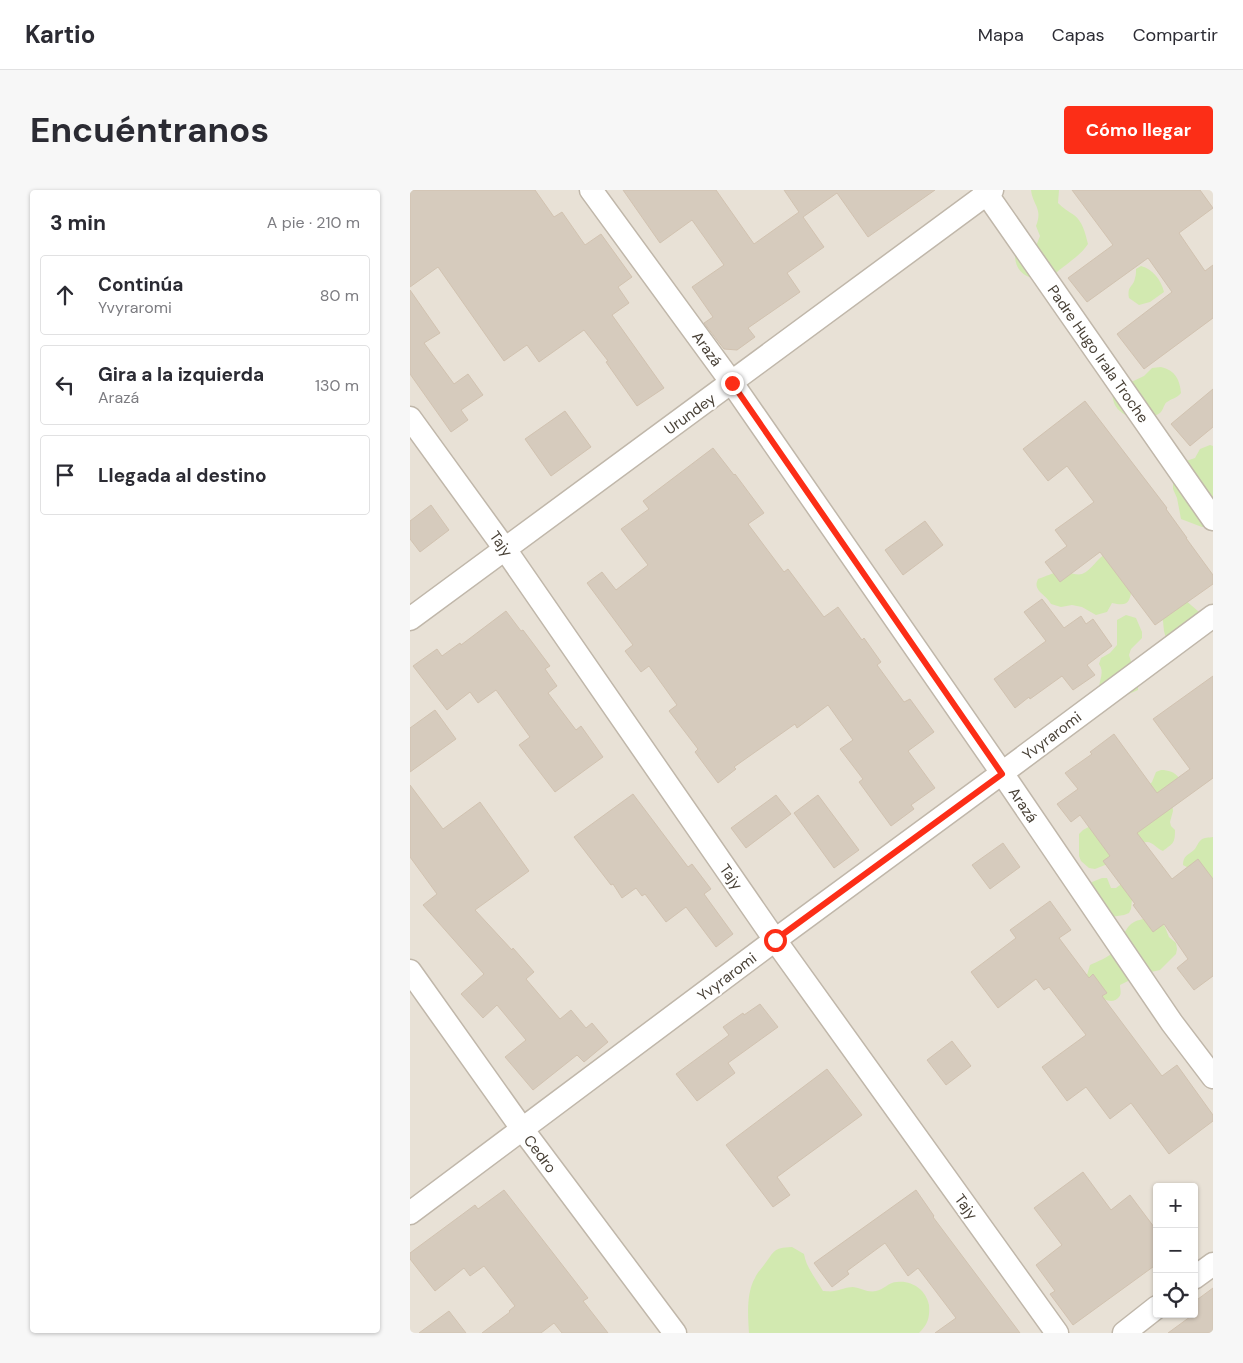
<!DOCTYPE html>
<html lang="es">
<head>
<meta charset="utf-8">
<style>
	:root { --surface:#fff; --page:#f7f7f7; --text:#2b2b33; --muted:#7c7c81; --line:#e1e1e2; --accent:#fc2e17 }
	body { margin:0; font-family:"DM Sans",sans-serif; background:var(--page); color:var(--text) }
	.controls { position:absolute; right:15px; bottom:15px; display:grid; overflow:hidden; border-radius:5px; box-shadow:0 1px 4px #0004 }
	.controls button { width:45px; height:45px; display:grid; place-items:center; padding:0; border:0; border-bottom:1px solid var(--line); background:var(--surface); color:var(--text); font:25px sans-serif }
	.stop { position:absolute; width:15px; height:15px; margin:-11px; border:4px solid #fc2e17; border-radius:50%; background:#fff }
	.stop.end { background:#fc2e17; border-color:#fff; box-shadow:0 1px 5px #0008 }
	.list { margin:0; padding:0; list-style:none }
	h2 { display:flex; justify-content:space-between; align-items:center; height:65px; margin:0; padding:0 20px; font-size:21px }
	h2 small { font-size:16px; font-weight:400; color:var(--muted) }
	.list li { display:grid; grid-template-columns:32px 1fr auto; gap:15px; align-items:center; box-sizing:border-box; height:80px; margin:0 10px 10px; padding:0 10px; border:1px solid var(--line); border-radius:5px }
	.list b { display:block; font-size:19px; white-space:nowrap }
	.list p { margin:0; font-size:16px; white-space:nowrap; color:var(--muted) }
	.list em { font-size:16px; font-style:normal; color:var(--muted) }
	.icon { flex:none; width:28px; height:28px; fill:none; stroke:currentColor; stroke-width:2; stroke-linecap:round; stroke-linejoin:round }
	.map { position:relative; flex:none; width:803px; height:1143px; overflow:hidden; border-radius:5px }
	header { display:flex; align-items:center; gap:30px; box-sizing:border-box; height:70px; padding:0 25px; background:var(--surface); border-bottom:1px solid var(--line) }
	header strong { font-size:24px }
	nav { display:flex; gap:28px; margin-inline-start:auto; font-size:18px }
	.intro { display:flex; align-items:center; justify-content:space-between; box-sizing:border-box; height:120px; padding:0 30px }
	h1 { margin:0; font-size:35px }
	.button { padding:12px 22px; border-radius:5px; background:var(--accent); color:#fff; font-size:18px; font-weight:700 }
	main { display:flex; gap:30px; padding:0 30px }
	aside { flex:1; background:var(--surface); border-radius:5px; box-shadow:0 1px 4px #0004 }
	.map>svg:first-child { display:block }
</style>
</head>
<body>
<header>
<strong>Kartio</strong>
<nav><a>Mapa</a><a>Capas</a><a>Compartir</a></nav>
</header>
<div class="intro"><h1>Encuéntranos</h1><a class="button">Cómo llegar</a></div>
<main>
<aside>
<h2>3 min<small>A pie · 210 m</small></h2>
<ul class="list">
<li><svg class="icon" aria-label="ahead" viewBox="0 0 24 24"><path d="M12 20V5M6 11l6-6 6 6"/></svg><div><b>Continúa</b><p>Yvyraromi</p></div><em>80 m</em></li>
<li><svg class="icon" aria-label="left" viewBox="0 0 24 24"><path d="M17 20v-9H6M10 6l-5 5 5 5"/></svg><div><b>Gira a la izquierda</b><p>Arazá</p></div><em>130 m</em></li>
<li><svg class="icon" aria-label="arrive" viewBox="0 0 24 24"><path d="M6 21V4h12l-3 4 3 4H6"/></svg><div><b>Llegada al destino</b></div></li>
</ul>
</aside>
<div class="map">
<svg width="803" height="1143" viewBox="0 0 803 1143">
	<rect width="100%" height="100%" fill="#f4f0e8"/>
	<path fill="#e8e1d6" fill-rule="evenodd" d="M 0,0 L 803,0 L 803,1143 L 0,1143 ZM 747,997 L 784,997 L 784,1124 L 747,1124 Z"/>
	<g fill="#d2e9b0">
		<path d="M 621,0 L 649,0 L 648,13 C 653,18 658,21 664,25 C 673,32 675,43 678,54 C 668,69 651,76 639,90 C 617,90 603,83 605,59 L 626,56 L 630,46 L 626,36 C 633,18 623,16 621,0 Z"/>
		<path d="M 731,76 C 743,79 751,90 754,102 L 740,112 L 729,115 L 719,108 C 717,95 723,98 725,88 C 726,85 726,82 726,79 Z"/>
		<path d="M 751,177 C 765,180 770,190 771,203 C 767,208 763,208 757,212 C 754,214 754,218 751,222 C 745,228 732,228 724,230 C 709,221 703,219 702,201 L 734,186 L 742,178 Z"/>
		<polygon points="800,255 803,256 803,336 792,337 771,329 767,308 763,299 763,286 776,271 785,268 790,259"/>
		<path d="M 697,363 L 722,396 C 720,412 719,417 702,413 L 697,422 L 686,425 L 672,417 L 662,415 L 651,417 L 641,414 C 636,404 622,401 628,389 C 635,387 644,382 651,381 C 658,381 665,386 672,384 C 682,380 687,368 697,363 Z"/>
		<polygon points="774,409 789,422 792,426 757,452 754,441 753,431 750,426"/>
		<path d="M 716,425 L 726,428 L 732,442 L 732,448 L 721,459 L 719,465 L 728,494 L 728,500 L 714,506 L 689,499 C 689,490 695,482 689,474 L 691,468 L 700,463 L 707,455 L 707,430 Z"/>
		<path d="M 751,580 C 758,580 765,582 769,588 L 762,611 L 763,621 L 760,632 L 761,636 L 765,640 C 765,654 763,653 753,661 C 747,659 743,652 737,652 C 732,652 729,655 723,655 L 738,596 L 742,592 L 746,582 Z"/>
		<polygon points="686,633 705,645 700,673 685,679 679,678 671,671 669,666 669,644 673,640"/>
		<path d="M 803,647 L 803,691 L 773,675 C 773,666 778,665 784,660 C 787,657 788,652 791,650 C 794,647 799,648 803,647 Z"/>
		<polygon points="692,688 697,688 701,698 706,698 710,695 715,694 722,709 721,719 719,723 714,725 701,727 681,697 682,692"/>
		<path d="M 739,728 L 752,733 L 755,737 L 759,747 L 766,753 L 767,759 L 766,764 L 750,780 L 741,782 L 730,790 L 718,791 L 710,795 C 710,799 712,804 709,807 C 703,815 691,809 687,804 C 683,798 680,791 677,785 L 680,775 C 686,772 700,767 704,761 C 710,754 714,740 721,734 C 726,730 733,729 739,728 Z"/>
		<path d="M 382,1057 L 394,1064 C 396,1077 406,1089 413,1101 C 416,1101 421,1102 424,1101 C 431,1100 436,1097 443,1097 C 451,1098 458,1103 466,1101 C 473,1100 479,1092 487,1092 C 502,1090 516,1100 519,1115 C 520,1127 518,1134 509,1143 L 339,1143 C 338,1127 336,1103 345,1088 C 347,1083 351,1079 354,1075 C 365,1061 362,1058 382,1057 Z"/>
	</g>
	<g fill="#d6cbbd" stroke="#d1c2b0">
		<polygon points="0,0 125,0 144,27 152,22 175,55 191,44 222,87 208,97 219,113 202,125 254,198 227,216 196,172 198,171 174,140 129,172 117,155 94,171 28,77 0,97"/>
		<polygon points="213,0 306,0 344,54 389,22 374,0 525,0 458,47 427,3 393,27 414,57 377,83 390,102 338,138 345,147 327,160 314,159 294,133 303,127 282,97 314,75 282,30 250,53"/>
		<polygon points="662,0 790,0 803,18 769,43 795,81 803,75 803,128 734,179 707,144 762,102 738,68 677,112 658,88 703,55"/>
		<polygon points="0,100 30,143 14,153 44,194 58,184 73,205 51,220 58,230 41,242 0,184"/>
		<polygon points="803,199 803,237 780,256 761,234"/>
		<polygon points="675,211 757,318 756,319 777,348 776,348 803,385 803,394 745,435 690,362 650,392 635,372 657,356 645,340 684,312 657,276 638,291 613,259"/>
		<polygon points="155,221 181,257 141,286 115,249"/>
		<polygon points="303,258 324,285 325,284 354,323 338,334 374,382 378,379 414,427 428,417 452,450 454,448 471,472 467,475 494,512 500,509 524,542 498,561 525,598 501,615 504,619 481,636 449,592 453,589 430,559 443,550 418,515 387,538 385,534 324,577 326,579 308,593 285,562 288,559 259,521 267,515 239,476 231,482 215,461 223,455 177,393 192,382 206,400 238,375 211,339 239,319 233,311"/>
		<polygon points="21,315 39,340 10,362 0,349 0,331"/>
		<polygon points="515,331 533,355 493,385 475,360"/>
		<polygon points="632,409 654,438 671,426 676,434 683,429 702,456 677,475 685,485 663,500 652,486 620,509 619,507 605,518 584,489 636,451 614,422"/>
		<polygon points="96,421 111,441 113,440 140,476 135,479 147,496 138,503 166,540 171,536 193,567 145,602 109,555 120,547 86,500 68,513 60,502 37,520 3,476 27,459 32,466 50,453 51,455"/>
		<polygon points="803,486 803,588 727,643 762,689 788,669 803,689 803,786 784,800 767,778 778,769 754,734 743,742 723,715 725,714 693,671 700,666 670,625 661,632 647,614 668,599 655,583 682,564 680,562 704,544 747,603 780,579 743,529"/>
		<polygon points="25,520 46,549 0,582 0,538"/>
		<polygon points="0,595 33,639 70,612 119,681 65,720 102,760 103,758 124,782 116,789 150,829 161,820 176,838 182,833 198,852 174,872 167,865 123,900 95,867 116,850 87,815 73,828 51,804 74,784 13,715 27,704 0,667"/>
		<polygon points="223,604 278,677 282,674 301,699 294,704 323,744 306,757 276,717 256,732 235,704 232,706 226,698 212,708 203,694 201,695 164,647"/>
		<polygon points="366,605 381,624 336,658 321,638"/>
		<polygon points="408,605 449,660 424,678 384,623"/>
		<polygon points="593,653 610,677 580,699 562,675"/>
		<polygon points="640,711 661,740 649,748 679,788 683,784 697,803 692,806 752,886 767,875 803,925 803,931 759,964 721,913 700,929 676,897 657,911 632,877 676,845 639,797 634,800 626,789 588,818 561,782 606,748 600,740"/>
		<polygon points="350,814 368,837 318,873 325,883 287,911 266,884 319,845 313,837 333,823 334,825"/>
		<polygon points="542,851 561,876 536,895 517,870"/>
		<polygon points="417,879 452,925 367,987 380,1005 363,1017 316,955"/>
		<polygon points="673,982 701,1020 720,1005 747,1041 747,1074 663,1135 640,1104 645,1101 626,1075 652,1055 624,1018"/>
		<polygon points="94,1000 178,1108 173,1111 198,1143 152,1143 144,1133 131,1143 72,1143 100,1122 99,1121 105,1116 74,1076 60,1086 54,1078 25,1101 0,1069 0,1063 65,1015 68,1019"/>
		<polygon points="506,1000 524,1026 523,1027 610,1143 525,1143 546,1128 508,1078 498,1086 475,1053 437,1081 439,1084 422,1097 404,1073"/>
		<polygon points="803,1098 803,1143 758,1143 784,1124 784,1112"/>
		<polygon points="39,1121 56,1143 9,1143"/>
	</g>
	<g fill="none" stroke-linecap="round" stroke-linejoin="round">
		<defs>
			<g id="street">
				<polyline points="181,0 322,193 592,583 762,833 803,887"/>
				<polyline points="574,0 803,329"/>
				<polyline points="0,228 95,359 365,750 647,1143"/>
				<polyline points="0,429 582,0"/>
				<polyline points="0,781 113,940 265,1143"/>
				<polyline points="0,1023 365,750 592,583 803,426"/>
				<polyline points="784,1088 803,1074"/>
				<polyline points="714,1143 747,1117"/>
			</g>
		</defs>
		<use href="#street" stroke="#c0b7aa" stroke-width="25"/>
		<use href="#street" stroke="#fff" stroke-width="22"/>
	</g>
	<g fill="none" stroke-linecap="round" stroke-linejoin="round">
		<polyline stroke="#fc2e17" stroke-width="6" points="322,193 592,584 365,750"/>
	</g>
	<g text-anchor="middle" stroke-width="4.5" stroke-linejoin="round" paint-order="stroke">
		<g font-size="15" fill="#484036" stroke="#fff">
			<text transform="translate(297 159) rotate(54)" y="5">Arazá</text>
			<text transform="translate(688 164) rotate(55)" y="5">Padre Hugo Irala Troche</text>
			<text transform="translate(280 224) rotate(-36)" y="5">Urundey</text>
			<text transform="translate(91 354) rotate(55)" y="5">Tajy</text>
			<text transform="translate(642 546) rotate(-37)" y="5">Yvyraromi</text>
			<text transform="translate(613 615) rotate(56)" y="5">Arazá</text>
			<text transform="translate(321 687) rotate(55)" y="5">Tajy</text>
			<text transform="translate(317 787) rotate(-37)" y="5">Yvyraromi</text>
			<text transform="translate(130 964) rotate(53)" y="5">Cedro</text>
			<text transform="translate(556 1017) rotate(54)" y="5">Tajy</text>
		</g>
	</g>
</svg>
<div class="controls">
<button>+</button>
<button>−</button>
<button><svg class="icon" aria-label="locate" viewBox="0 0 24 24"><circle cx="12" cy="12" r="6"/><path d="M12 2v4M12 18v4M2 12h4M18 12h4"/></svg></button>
</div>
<div class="stop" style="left:365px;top:750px"></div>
<div class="stop end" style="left:322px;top:193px"></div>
</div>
</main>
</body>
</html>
